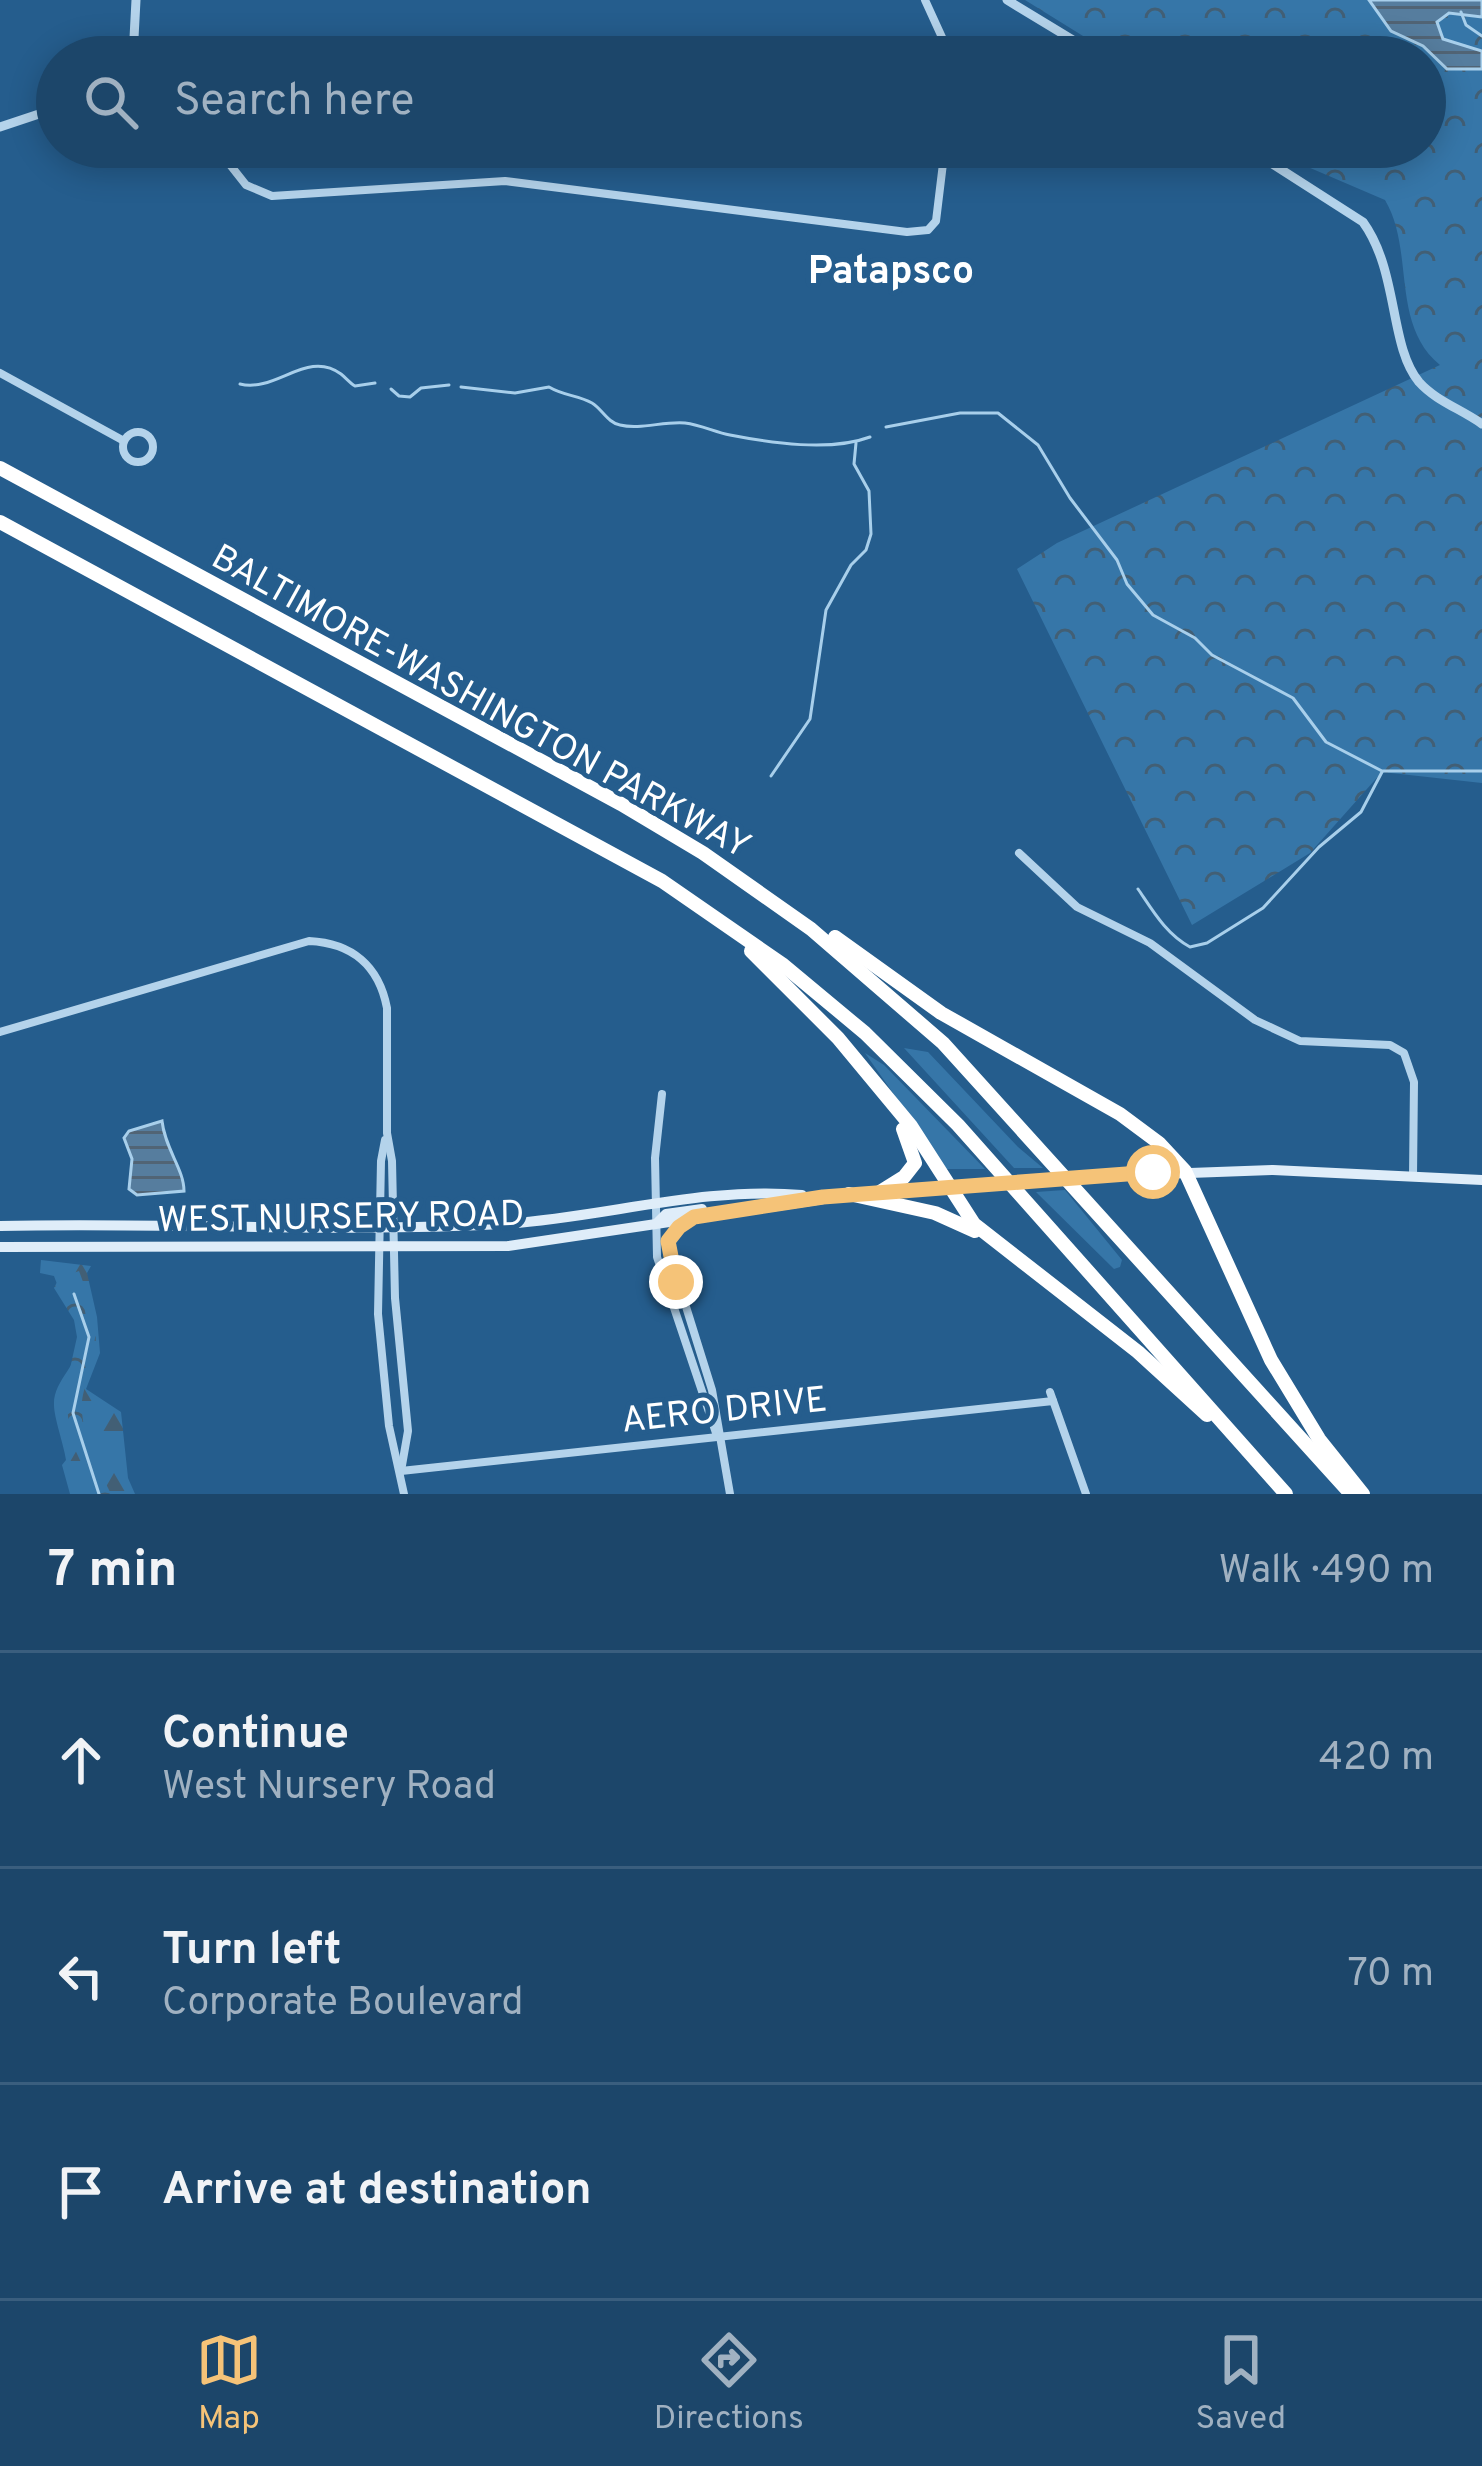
<!DOCTYPE html>
<html lang="en">
<head>
<meta charset="utf-8">
<style>
	:root { --surface:#1c466a; --page:#295072; --text:#f1f3f6; --muted:#a0b1c1; --line:#3a5e7e; --accent:#f5c378 }
	body { margin:0; font-family:Overpass,sans-serif; background:var(--page); color:var(--text) }
	.stop { position:absolute; width:36px; height:36px; margin:-27px; border:9px solid #f5c378; border-radius:50%; background:#fff }
	.stop.end { background:#f5c378; border-color:#fff; box-shadow:0 3px 12px #0008 }
	.list { margin:0; padding:0; list-style:none }
	h2 { display:flex; justify-content:space-between; align-items:center; height:156px; margin:0; padding:0 48px; font-size:51px }
	h2 small { font-size:39px; font-weight:400; color:var(--muted) }
	.list li { display:grid; grid-template-columns:78px 1fr auto; gap:36px; align-items:center; box-sizing:border-box; height:216px; padding:0 48px; border-top:3px solid var(--line) }
	.list b { display:block; font-size:45px; white-space:nowrap }
	.list p { margin:0; font-size:39px; white-space:nowrap; color:var(--muted) }
	.list em { font-size:39px; font-style:normal; color:var(--muted) }
	.icon { flex:none; width:66px; height:66px; fill:none; stroke:currentColor; stroke-width:2; stroke-linecap:round; stroke-linejoin:round }
	.map { position:relative; flex:none; width:1482px; height:1494px; overflow:hidden }
	.search { position:absolute; background:var(--surface); box-shadow:0 6px 30px #0003; left:36px; right:36px; top:36px; height:132px; display:flex; align-items:center; gap:30px; box-sizing:border-box; padding:0 42px; border-radius:66px; color:var(--muted); font-size:45px }
	.sheet { height:804px; background:var(--surface) }
	nav { display:flex; justify-content:space-around; align-items:center; box-sizing:border-box; height:168px; border-top:3px solid var(--line); background:var(--surface); font-size:33px; color:var(--muted) }
	nav a { display:grid; justify-items:center; gap:6px }
	nav .on { color:var(--accent) }
	.map>svg:first-child { display:block }
</style>
</head>
<body>
<div class="map">
<svg width="1482" height="1494" viewBox="0 0 1482 1494">
	<defs>
		<pattern id="forest-firs" width="22" height="20" patternUnits="userSpaceOnUse" patternTransform="scale(3)"><rect width="22" height="20" fill="#3676a8"/><path d="M5 1l3.5 6h-7zM16 11l3.5 6h-7z" fill="#425f75"/></pattern>
		<pattern id="park-crowns" width="20" height="18" patternUnits="userSpaceOnUse" patternTransform="scale(3)"><rect width="20" height="18" fill="#3676a8"/><path d="M2 6a3 3 0 1 1 6 0M12 15a3 3 0 1 1 6 0" fill="none" stroke="#425f75"/></pattern>
		<pattern id="water-rules" width="6" height="5" patternUnits="userSpaceOnUse" patternTransform="scale(3)"><rect width="6" height="5" fill="#567d9e"/><path d="M0 2.5h6" fill="none" stroke="#516475"/></pattern>
	</defs>
	<rect width="100%" height="100%" fill="#255d8d"/>
	<g fill="#3676a8">
		<polygon points="904,1048 928,1052 1018,1147 1043,1168 1014,1168"/>
		<polygon points="865,1053 884,1065 985,1169 946,1169"/>
		<polygon points="1065,1190 1122,1260 1120,1267 1114,1269 1036,1192"/>
	</g>
	<path fill="url(#forest-firs)" d="M 41,1260 L 91,1266 L 87,1273 L 97,1317 L 100,1353 L 86,1389 L 121,1412 L 128,1478 L 135,1494 L 70,1494 L 62,1465 L 66,1460 C 64,1445 54,1418 54,1405 C 53,1380 80,1365 81,1336 C 82,1318 60,1295 54,1276 L 40,1273 Z"/>
	<g fill="url(#park-crowns)">
		<path d="M 1025,0 L 1482,0 L 1482,783 L 1382,772 L 1310,853 L 1192,925 L 1017,569 L 1057,543 L 1440,365 C 1390,324 1415,250 1385,200 L 1261,147 L 1425,147 L 1425,57 L 1117,57 Z"/>
		<path d="M 79,1271 C 89,1297 99,1328 95,1356 C 91,1376 80,1391 82,1412 C 84,1440 99,1469 111,1494 L 89,1494 L 86,1473 L 71,1441 L 65,1391 L 77,1337 L 74,1320 L 54,1288 L 59,1278 Z"/>
	</g>
	<g fill="url(#water-rules)" stroke="#a8cfeb" stroke-width="3">
		<polygon points="1369,0 1482,0 1482,17 1449,13 1437,22 1443,39 1482,51 1482,69 1447,69 1423,46 1391,31"/>
		<path d="M 162,1121 C 165,1149 184,1169 184,1191 L 137,1195 L 129,1189 L 132,1159 L 124,1138 L 129,1131 Z"/>
	</g>
	<g fill="none" stroke-linecap="round" stroke-linejoin="round">
		<g stroke="#a8cfeb" stroke-width="3">
			<polyline points="1461,12 1466,25 1482,36"/>
			<path d="M 240,384 C 276,393 307,349 341,374 C 346,378 350,383 355,386 L 375,383"/>
			<path d="M 461,387 L 515,393 L 549,387 C 564,396 578,395 592,403 C 602,409 608,423 620,425 C 640,430 664,421 685,423 C 701,425 715,432 730,435 C 771,443 830,452 870,437"/>
			<polyline points="391,389 399,396 410,397 421,388 449,385"/>
			<polyline points="886,427 960,413 998,413 1038,445 1070,498 1117,560 1127,584 1153,615 1195,638 1212,655 1293,698 1326,742 1382,771 1482,771"/>
			<polyline points="771,776 810,719 826,610 851,565 866,550 871,534 869,491 854,464 856,443"/>
			<path d="M 1138,889 C 1153,911 1166,934 1190,947 L 1207,943 L 1263,908 L 1319,847 L 1361,812 L 1382,772"/>
			<polyline points="74,1294 89,1337 73,1413 99,1494"/>
		</g>
		<g stroke="#b4d3eb" stroke-width="8">
			<polyline points="925,0 951,57"/>
			<polyline points="216,147 246,185 272,196 505,181 907,232 928,230 936,221 945,147"/>
			<polyline points="0,373 124,441"/>
			<circle cx="138" cy="447" r="15"/>
			<polyline points="1019,853 1077,907 1150,943 1255,1020 1300,1041 1390,1045 1404,1053 1414,1082 1413,1176"/>
			<path d="M 0,1032 L 309,941 C 352,943 379,966 387,1008 L 387,1133 L 392,1161 L 395,1298 L 408,1431 L 401,1471"/>
			<polyline points="662,1094 655,1158 657,1257 717,1436"/>
			<polyline points="385,1140 381,1161 378,1314 389,1426 404,1494"/>
			<polyline points="685,1223 672,1234 668,1249 712,1390 730,1494"/>
			<polyline points="1050,1392 1086,1494"/>
			<polyline points="401,1471 1053,1401"/>
		</g>
		<g stroke="#b4d3eb" stroke-width="9">
			<polyline points="1007,0 1101,57"/>
			<polyline points="133,57 136,0"/>
			<polyline points="0,127 57,108"/>
			<path d="M 1246,147 L 1363,222 C 1399,272 1389,346 1419,382 C 1436,401 1461,409 1482,424"/>
		</g>
		<g stroke="#dfedf9" stroke-width="10">
			<polyline points="1080,1177 1273,1170 1482,1180"/>
			<polyline points="1023,1181 1054,1179"/>
			<polyline points="882,1192 998,1183"/>
			<polyline points="658,1222 666,1214 702,1209"/>
			<path d="M 0,1226 C 167,1222 336,1233 503,1224 C 602,1218 703,1186 802,1195"/>
			<polyline points="0,1247 508,1246 857,1194"/>
		</g>
		<g stroke="#fff" stroke-width="14">
			<polyline points="0,468 621,804 703,853 811,929 943,1043 1351,1494"/>
			<polyline points="0,522 662,881 782,964 865,1033 958,1125 1286,1494"/>
			<polyline points="835,937 941,1013 1120,1114 1159,1143 1185,1171 1271,1360 1319,1439 1363,1494"/>
			<polyline points="751,951 838,1038 911,1126 974,1224 1138,1352 1207,1415"/>
			<polyline points="880,1192 904,1177 915,1163 903,1129"/>
			<polyline points="849,1194 935,1213 975,1231"/>
		</g>
		<g stroke="#dfedf9" stroke-width="10">
			<polyline points="1054,1179 1080,1177"/>
			<polyline points="998,1183 1023,1181"/>
		</g>
	</g>
	<g fill="none" stroke-linecap="round" stroke-linejoin="round">
		<polyline stroke="#f5c378" stroke-width="15" points="676,1282 668,1241 679,1227 694,1217 823,1197 1153,1172"/>
	</g>
	<g text-anchor="middle" stroke-width="10" stroke-linejoin="round" paint-order="stroke">
		<g font-size="36" fill="#fff" stroke="#255d8d">
			<text transform="translate(482 700) rotate(29)" y="13">BALTIMORE-WASHINGTON PARKWAY</text>
			<text transform="translate(341 1215) rotate(-1)" y="13">WEST NURSERY ROAD</text>
			<text transform="translate(724 1408) rotate(-6)" y="13">AERO DRIVE</text>
		</g>
		<g font-size="39" font-weight="bold" fill="#fff" stroke="#255d8d">
			<text x="891" y="283">Patapsco</text>
		</g>
	</g>
</svg>
<div class="stop" style="left:1153px;top:1172px"></div>
<div class="stop end" style="left:676px;top:1282px"></div>
<div class="search"><svg class="icon" aria-label="search" viewBox="0 0 24 24"><circle cx="10" cy="10" r="6"/><path d="M15 15l6 6"/></svg>Search here</div>
</div>
<section class="sheet">
<h2>7 min<small>Walk · 490 m</small></h2>
<ul class="list">
<li><svg class="icon" aria-label="ahead" viewBox="0 0 24 24"><path d="M12 20V5M6 11l6-6 6 6"/></svg><div><b>Continue</b><p>West Nursery Road</p></div><em>420 m</em></li>
<li><svg class="icon" aria-label="left" viewBox="0 0 24 24"><path d="M17 20v-9H6M10 6l-5 5 5 5"/></svg><div><b>Turn left</b><p>Corporate Boulevard</p></div><em>70 m</em></li>
<li><svg class="icon" aria-label="arrive" viewBox="0 0 24 24"><path d="M6 21V4h12l-3 4 3 4H6"/></svg><div><b>Arrive at destination</b></div></li>
</ul>
</section>
<nav>
<a class="on"><svg class="icon" aria-label="map" viewBox="0 0 24 24"><path d="M3 6l6-2 6 2 6-2v14l-6 2-6-2-6 2zM9 4v14M15 6v14"/></svg>Map</a>
<a><svg class="icon" aria-label="directions" viewBox="0 0 24 24"><path d="M12 3l9 9-9 9-9-9zM9 14v-3h6M13 9l2 2-2 2"/></svg>Directions</a>
<a><svg class="icon" aria-label="saved" viewBox="0 0 24 24"><path d="M7 4h10v16l-5-4-5 4z"/></svg>Saved</a>
</nav>
</body>
</html>
